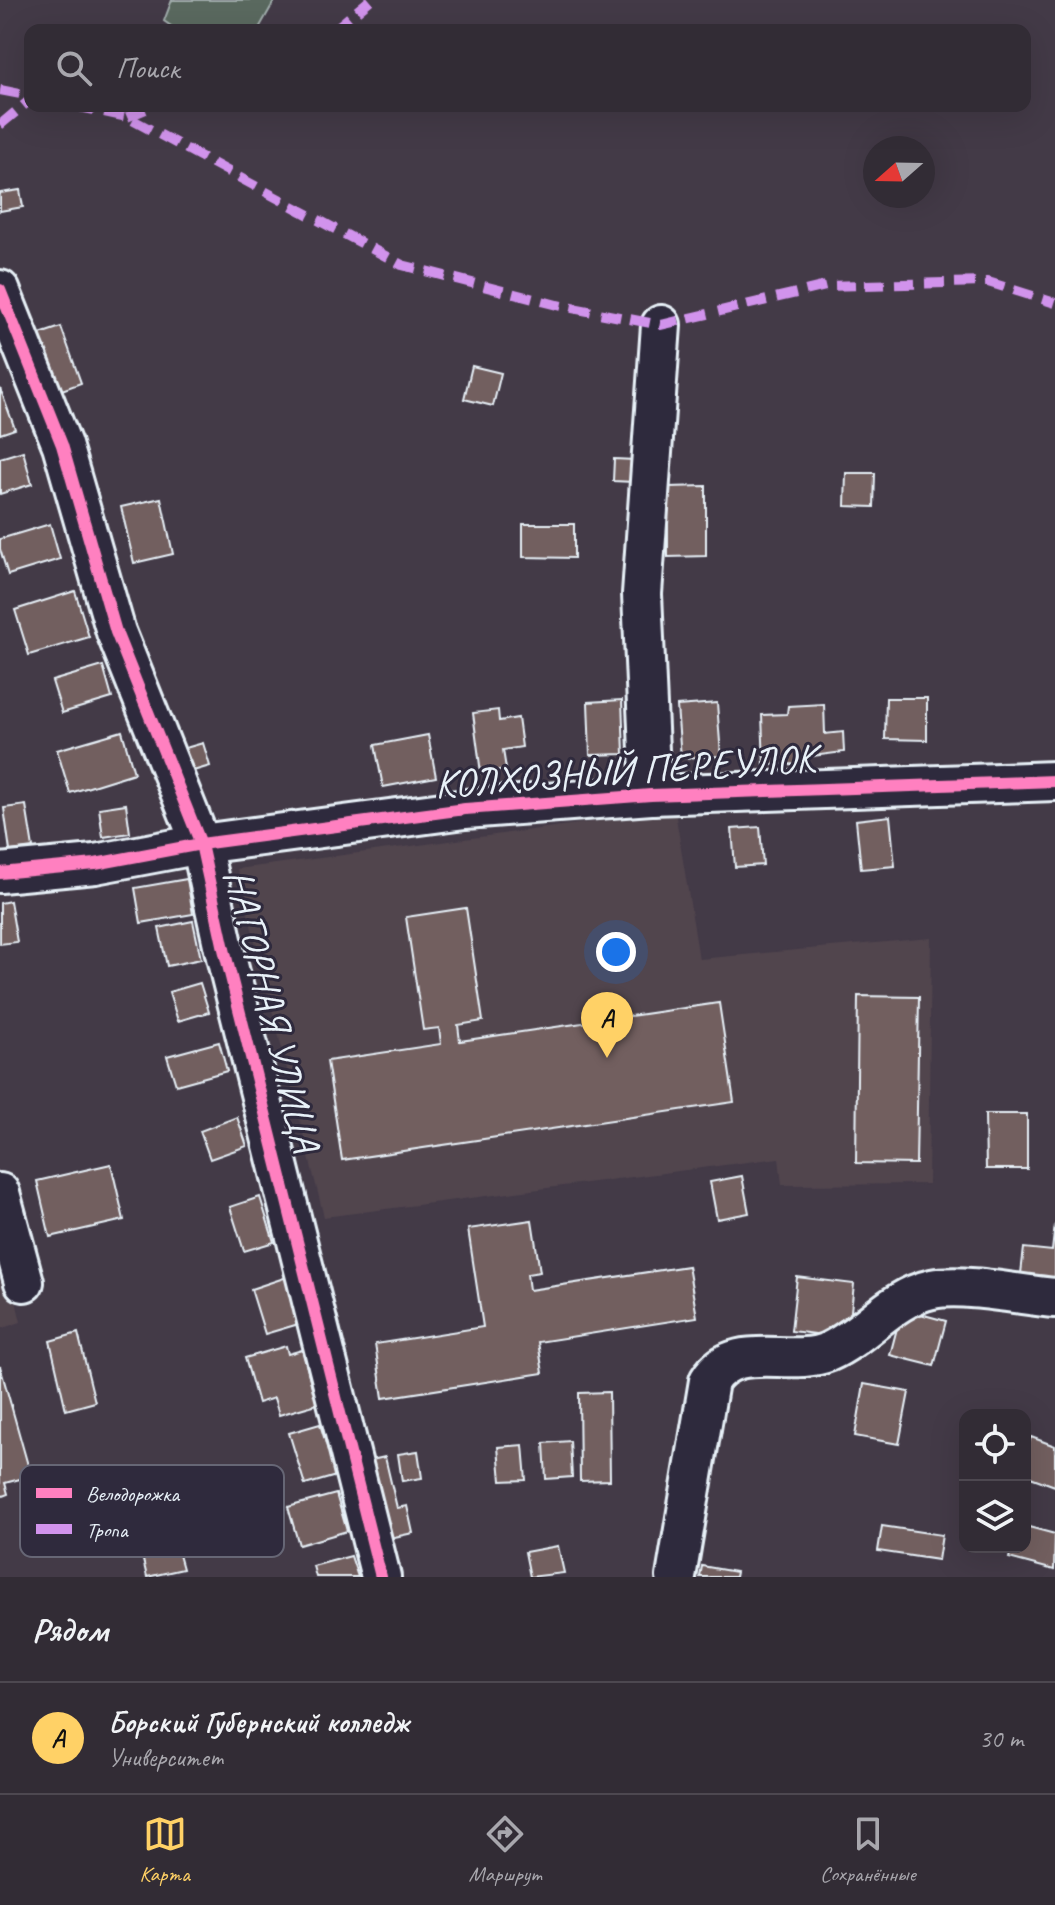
<!DOCTYPE html>
<html lang="ru">
<head>
<meta charset="utf-8">
<style>
	:root { --surface:#322c35; --page:#3d3841; --text:#f1f3f6; --muted:#a8a7ad; --line:#4d4850; --accent:#ffd166 }
	body { margin:0; font-family:Caveat,sans-serif; background:var(--page); color:var(--text) }
	.controls { position:absolute; right:24px; bottom:24px; display:grid; overflow:hidden; border-radius:16px; box-shadow:0 8px 32px #0002 }
	.controls button { width:72px; height:72px; display:grid; place-items:center; padding:0; border:0; border-bottom:2px solid var(--line); background:var(--surface); color:var(--text); font:40px sans-serif }
	.compass { position:absolute; left:863px; top:136px; width:72px; height:72px; border-radius:50%; background:var(--surface); box-shadow:0 8px 32px #0002; rotate:250deg }
	.you { position:absolute; left:616px; top:952px; width:28px; height:28px; margin:-20px; border:6px solid #fff; border-radius:50%; background:#1a73e8; box-shadow:0 0 0 12px #1a73e833 }
	.badge { display:grid; place-items:center; width:52px; height:52px; border-radius:50%; background:var(--accent); color:#111; font-size:26px; font-weight:700 }
	.pin { position:absolute; translate:-50% -66px; filter:drop-shadow(0 2px 4px #0008) }
	.pin::after { content:''; position:absolute; top:42px; width:28px; height:24px; background:inherit; clip-path:polygon(0 0,100% 0,50% 100%) }
	.list { margin:0; padding:0; list-style:none }
	h2 { display:flex; justify-content:space-between; align-items:center; height:104px; margin:0; padding:0 32px; font-size:34px }
	h2 small { font-size:26px; font-weight:400; color:var(--muted) }
	.list li { display:grid; grid-template-columns:52px 1fr auto; gap:24px; align-items:center; box-sizing:border-box; height:112px; padding:0 32px; border-top:2px solid var(--line) }
	.list b { display:block; font-size:30px; white-space:nowrap }
	.list p { margin:0; font-size:26px; white-space:nowrap; color:var(--muted) }
	.list em { font-size:26px; font-style:normal; color:var(--muted) }
	.icon { flex:none; width:44px; height:44px; fill:none; stroke:currentColor; stroke-width:2; stroke-linecap:round; stroke-linejoin:round }
	.map { position:relative; flex:none; width:1055px; height:1577px; overflow:hidden }
	.search { position:absolute; background:var(--surface); box-shadow:0 8px 32px #0002; left:24px; right:24px; top:24px; height:88px; display:flex; align-items:center; gap:20px; box-sizing:border-box; padding:0 28px; border-radius:16px; color:var(--muted); font-size:30px }
	.sheet { height:216px; background:var(--surface) }
	nav { display:flex; justify-content:space-around; align-items:center; box-sizing:border-box; height:112px; border-top:2px solid var(--line); background:var(--surface); font-size:22px; color:var(--muted) }
	nav a { display:grid; justify-items:center; gap:4px }
	nav .on { color:var(--accent) }
	.map>svg:first-child { display:block }
</style>
</head>
<body>
<div class="map">
<svg width="1055" height="1577" viewBox="0 0 1055 1577">
	<rect width="100%" height="100%" fill="#433a47"/>
	<filter id="ink" filterUnits="userSpaceOnUse"><feTurbulence type="fractalNoise" baseFrequency=".0125" numOctaves="2"/><feDisplacementMap in="SourceGraphic" scale="16" xChannelSelector="R" yChannelSelector="G"/><feConvolveMatrix kernelMatrix="1 2 1 2 8 2 1 2 1" color-interpolation-filters="sRGB"/></filter>
	<g filter="url(#ink)">
		<g fill="#51454e">
			<polygon points="675,811 699,959 931,938 928,1184 782,1185 779,1158 324,1217 237,869"/>
			<polygon points="0,1234 21,1322 0,1329"/>
		</g>
		<polygon fill="#5a695f" stroke="#a1adac" stroke-width="2" points="172,0 275,0 258,30 177,30 164,21"/>
		<g fill="#725e5f" stroke="#e8f1f8" stroke-width="2">
			<polygon points="20,190 23,207 0,211 0,193"/>
			<polygon points="61,327 81,383 51,394 31,337"/>
			<polygon points="472,366 501,373 493,406 464,399"/>
			<polygon points="0,388 15,429 0,434"/>
			<polygon points="23,451 32,484 0,494 0,458"/>
			<polygon points="614,459 635,460 634,482 613,481"/>
			<polygon points="846,473 875,473 874,507 845,506"/>
			<polygon points="706,486 706,556 668,557 668,487"/>
			<polygon points="161,498 173,554 134,563 121,507"/>
			<polygon points="50,524 60,559 8,575 0,549 0,539"/>
			<polygon points="523,524 574,524 574,558 523,557"/>
			<polygon points="75,591 89,637 29,655 15,610"/>
			<polygon points="103,666 112,698 62,713 52,681"/>
			<polygon points="886,698 927,698 927,740 885,739"/>
			<polygon points="622,700 624,754 590,755 588,702"/>
			<polygon points="717,703 721,756 681,758 677,706"/>
			<polygon points="824,704 825,734 843,732 844,752 797,758 797,764 764,765 762,715 787,714 788,706"/>
			<polygon points="498,710 499,721 518,718 522,747 503,750 506,769 481,773 473,713"/>
			<polygon points="122,731 134,773 70,793 57,750"/>
			<polygon points="428,735 436,777 383,787 375,745"/>
			<polygon points="203,743 210,766 183,774 175,751"/>
			<polygon points="126,804 130,833 103,837 99,808"/>
			<polygon points="26,805 33,848 10,851 4,808"/>
			<polygon points="890,816 895,866 861,869 856,820"/>
			<polygon points="760,827 763,865 735,867 732,829"/>
			<polygon points="187,879 193,914 141,923 135,888"/>
			<polygon points="10,901 17,942 0,944 0,903"/>
			<polygon points="466,908 483,1021 458,1025 460,1041 719,1003 734,1102 342,1160 327,1061 441,1044 439,1028 423,1030 406,917"/>
			<polygon points="193,921 201,959 167,966 159,928"/>
			<polygon points="200,983 209,1012 178,1021 169,992"/>
			<polygon points="858,996 919,997 916,1164 856,1163"/>
			<polygon points="219,1042 227,1071 176,1085 167,1056"/>
			<polygon points="985,1114 1027,1114 1027,1169 986,1169"/>
			<polygon points="237,1117 247,1146 210,1159 200,1131"/>
			<polygon points="111,1164 124,1220 50,1237 37,1181"/>
			<polygon points="742,1176 749,1213 717,1219 710,1182"/>
			<polygon points="260,1197 274,1242 244,1251 230,1207"/>
			<polygon points="532,1220 540,1272 527,1274 529,1290 688,1266 697,1317 538,1342 543,1373 383,1398 375,1344 483,1327 468,1229"/>
			<polygon points="1055,1224 1055,1286 1020,1282 1024,1248 1052,1251"/>
			<polygon points="287,1277 302,1323 265,1334 251,1289"/>
			<polygon points="797,1277 854,1284 848,1338 791,1331"/>
			<polygon points="902,1309 946,1321 934,1366 890,1355"/>
			<polygon points="78,1333 95,1402 66,1410 50,1341"/>
			<polygon points="286,1346 288,1354 302,1350 317,1404 279,1415 274,1398 258,1403 245,1358"/>
			<polygon points="0,1366 31,1476 5,1483 8,1494 0,1497"/>
			<polygon points="864,1384 909,1392 899,1444 855,1436"/>
			<polygon points="609,1392 610,1480 580,1481 579,1393"/>
			<polygon points="320,1424 336,1476 305,1485 289,1433"/>
			<polygon points="1031,1437 1055,1446 1055,1486 1025,1475 1025,1454"/>
			<polygon points="570,1441 572,1477 546,1479 544,1443"/>
			<polygon points="523,1445 526,1480 501,1481 498,1447"/>
			<polygon points="418,1451 422,1478 402,1481 398,1454"/>
			<polygon points="385,1457 397,1508 407,1506 413,1533 385,1539 367,1461"/>
			<polygon points="336,1494 347,1531 299,1545 288,1507"/>
			<polygon points="882,1526 942,1535 938,1560 878,1551"/>
			<polygon points="1025,1526 1055,1534 1054,1570 1009,1558 1012,1547 1025,1547"/>
			<polygon points="173,1533 183,1569 147,1577 139,1543"/>
			<polygon points="558,1546 564,1573 530,1577 525,1552"/>
			<polygon points="351,1556 358,1577 316,1577 313,1566"/>
			<polygon points="702,1566 736,1572 735,1577 700,1577"/>
		</g>
		<g fill="none" stroke-linecap="round" stroke-linejoin="round">
			<defs>
				<g id="minor">
					<polyline points="0,290 62,445 116,632 201,844 224,949 381,1577"/>
					<polyline points="651,795 642,594 661,325"/>
					<polyline points="0,873 95,864 201,844 465,809 651,795 1055,781"/>
					<polyline points="0,1193 24,1282"/>
					<path d="M 676,1577 L 709,1381 C 734,1339 789,1368 828,1352 C 866,1335 890,1298 932,1289 C 965,1283 1021,1295 1055,1298"/>
				</g>
			</defs>
			<use href="#minor" stroke="#e8f1f8" stroke-width="44"/>
			<use href="#minor" stroke="#2f2a3d" stroke-width="38"/>
			<g stroke="#d193ec" stroke-width="10" stroke-dasharray="20 10" stroke-linecap="butt">
				<polyline points="334,30 370,0"/>
				<polyline points="0,90 30,96"/>
				<polyline points="75,106 127,117 402,265 557,305 661,325 826,286 988,282 1055,303"/>
				<polyline points="127,117 153,106"/>
				<polyline points="0,125 30,100"/>
			</g>
			<defs>
				<g id="cycleway">
					<polyline points="0,290 62,445 116,632 201,844 224,949 381,1577"/>
					<polyline points="0,873 95,864 201,844 465,809 651,795 1055,781"/>
				</g>
			</defs>
			<use href="#cycleway" stroke="#2f2a3d" stroke-width="17"/>
			<use href="#cycleway" stroke="#ff80c0" stroke-width="12"/>
		</g>
	</g>
	<g text-anchor="middle" stroke-width="6" stroke-linejoin="round" paint-order="stroke">
		<g font-size="40" fill="#e8f1f8" stroke="#2f2a3d">
			<text transform="translate(625 770) rotate(-4)" y="14">КОЛХОЗНЫЙ ПЕРЕУЛОК</text>
			<text transform="translate(273 1010) rotate(76)" y="14">НАГОРНАЯ УЛИЦА</text>
		</g>
	</g>
	<rect x="20" y="1465" width="264" height="92" rx="12" fill="#2f2a3d" stroke="#666675" stroke-width="2"/>
	<rect x="36" y="1488" width="36" height="10" fill="#ff80c0"/>
	<rect x="36" y="1524" width="36" height="10" fill="#d193ec"/>
	<g font-size="22" fill="#e8f1f8">
		<text x="86" y="1501">Велодорожка</text>
		<text x="86" y="1537">Тропа</text>
	</g>
</svg>
<div class="controls">
<button><svg class="icon" aria-label="locate" viewBox="0 0 24 24"><circle cx="12" cy="12" r="6"/><path d="M12 2v4M12 18v4M2 12h4M18 12h4"/></svg></button>
<button><svg class="icon" aria-label="layers" viewBox="0 0 24 24"><path d="M12 4l9 5-9 5-9-5zM3 14l9 5 9-5"/></svg></button>
</div>
<svg class="compass" viewBox="-18 -18 36 36"><path d="M0-13l5 13h-10z" fill="#e53935"/><path d="M0 13l5-13h-10z" fill="#a8a7ad"/></svg>
<div class="you"></div>
<div class="pin badge" style="left:607px;top:1058px">A</div>
<div class="search"><svg class="icon" aria-label="search" viewBox="0 0 24 24"><circle cx="10" cy="10" r="6"/><path d="M15 15l6 6"/></svg>Поиск</div>
</div>
<section class="sheet">
<h2>Рядом<small></small></h2>
<ul class="list">
<li><span class="badge">A</span><div><b>Борский Губернский колледж</b><p>Университет</p></div><em>30 m</em></li>
</ul>
</section>
<nav>
<a class="on"><svg class="icon" aria-label="map" viewBox="0 0 24 24"><path d="M3 6l6-2 6 2 6-2v14l-6 2-6-2-6 2zM9 4v14M15 6v14"/></svg>Карта</a>
<a><svg class="icon" aria-label="directions" viewBox="0 0 24 24"><path d="M12 3l9 9-9 9-9-9zM9 14v-3h6M13 9l2 2-2 2"/></svg>Маршрут</a>
<a><svg class="icon" aria-label="saved" viewBox="0 0 24 24"><path d="M7 4h10v16l-5-4-5 4z"/></svg>Сохранённые</a>
</nav>
</body>
</html>
